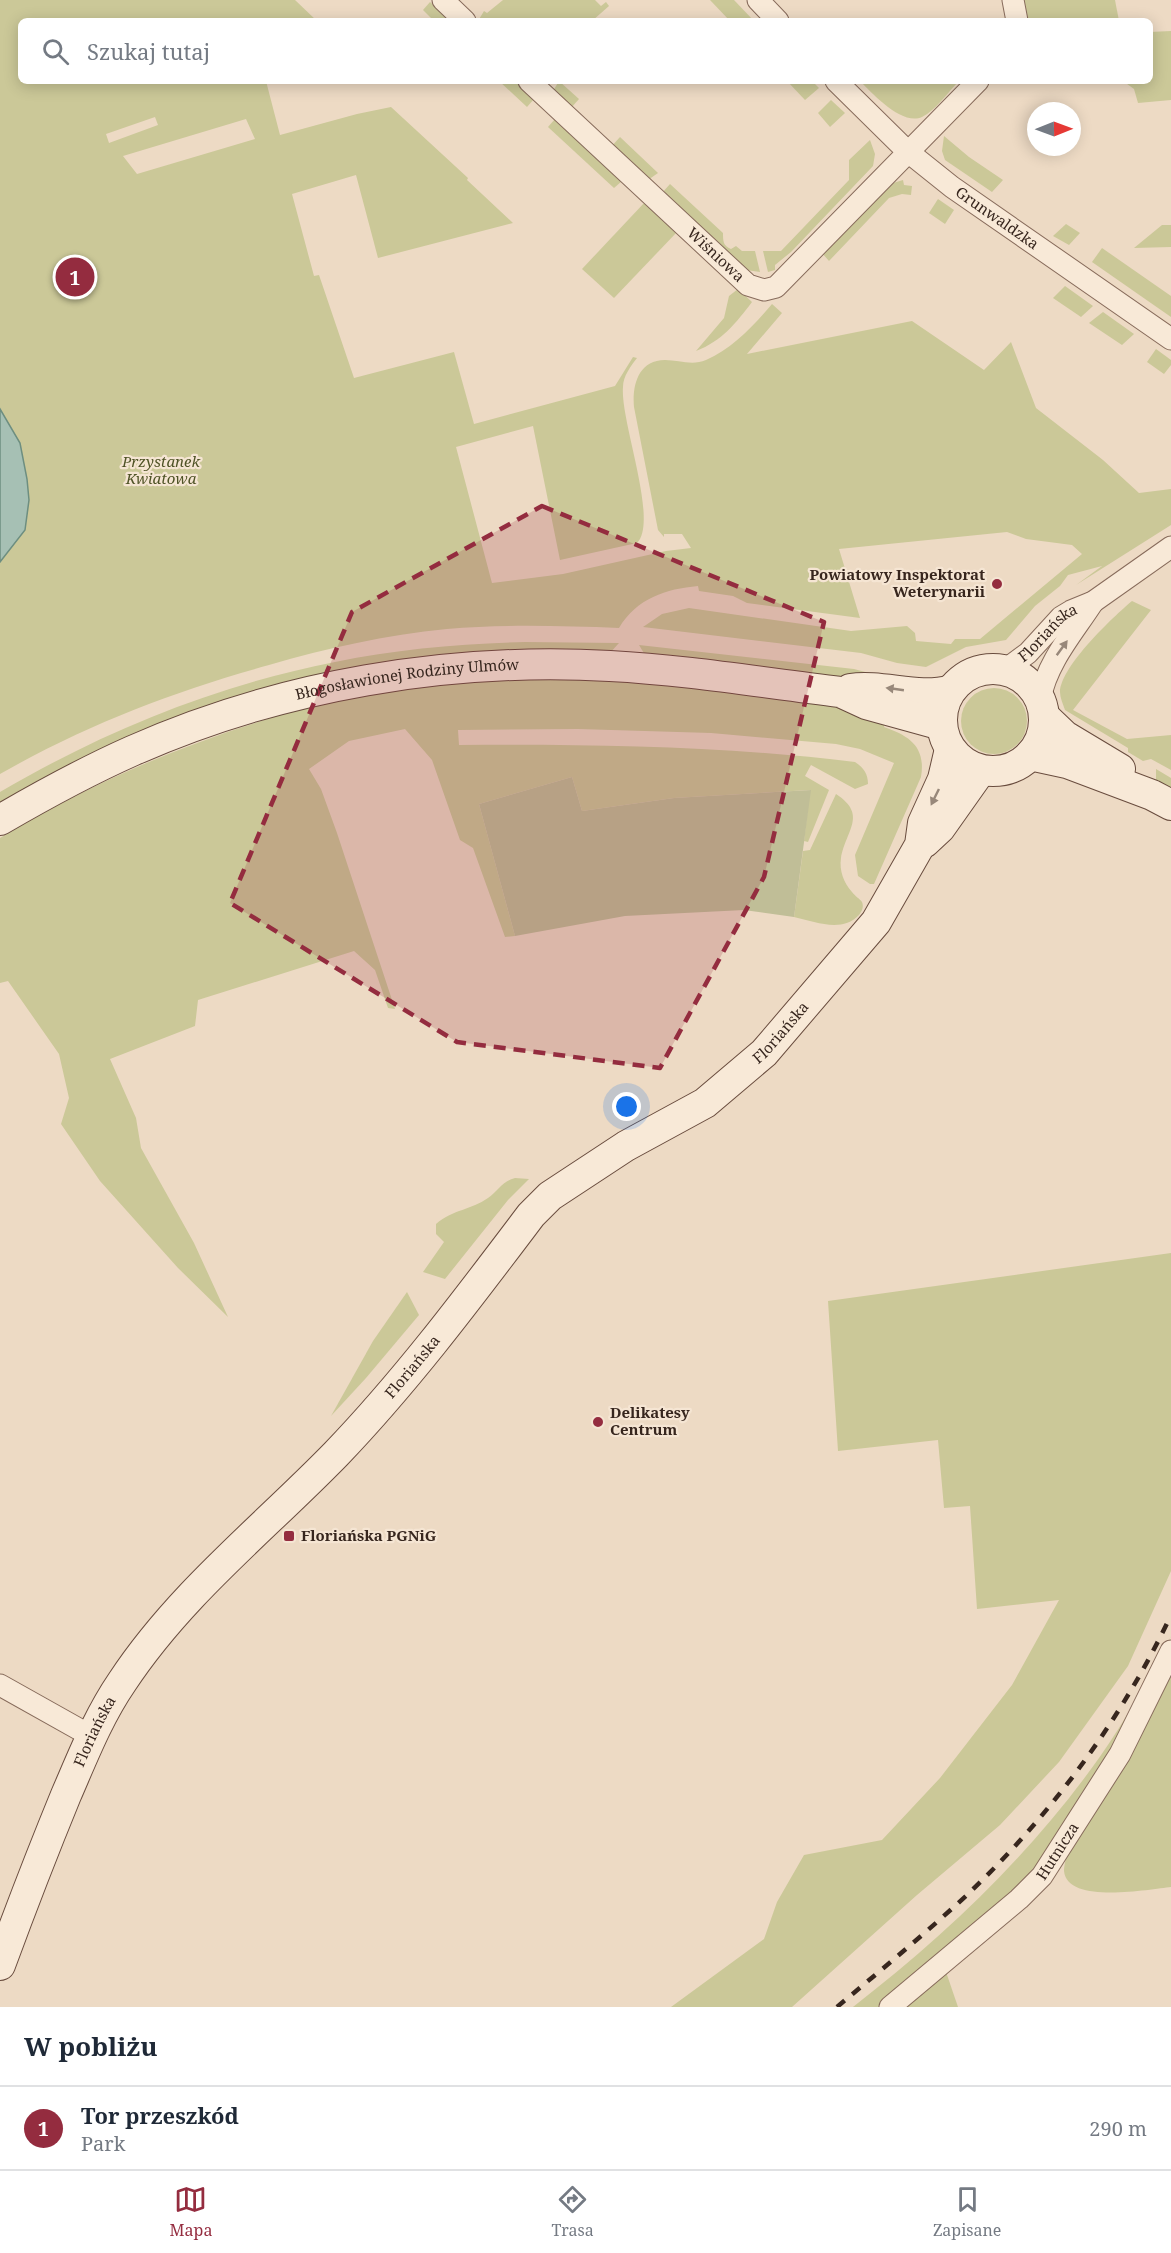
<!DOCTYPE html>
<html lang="pl">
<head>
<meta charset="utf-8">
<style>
	:root { --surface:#fff; --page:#f6f6f7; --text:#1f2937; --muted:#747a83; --line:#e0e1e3; --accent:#942c3f }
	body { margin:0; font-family:"Noto Serif",serif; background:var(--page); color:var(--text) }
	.compass { position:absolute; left:1027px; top:102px; width:54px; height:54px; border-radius:50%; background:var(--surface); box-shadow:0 3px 15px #0003; rotate:89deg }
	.you { position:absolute; left:627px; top:1107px; width:21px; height:21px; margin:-15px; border:4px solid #fff; border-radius:50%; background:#1a73e8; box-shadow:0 0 0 9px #1a73e833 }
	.badge { display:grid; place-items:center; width:39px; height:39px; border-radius:50%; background:var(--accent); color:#fff; font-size:20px; font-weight:700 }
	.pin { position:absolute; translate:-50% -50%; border:3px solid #fff; box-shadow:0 2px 6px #0006 }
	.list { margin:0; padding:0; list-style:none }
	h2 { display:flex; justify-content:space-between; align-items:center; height:78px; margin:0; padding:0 24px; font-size:26px }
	h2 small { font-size:20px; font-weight:400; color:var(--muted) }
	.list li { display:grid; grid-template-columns:39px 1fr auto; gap:18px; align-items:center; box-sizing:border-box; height:84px; padding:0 24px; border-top:2px solid var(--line) }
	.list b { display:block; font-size:22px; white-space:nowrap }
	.list p { margin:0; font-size:20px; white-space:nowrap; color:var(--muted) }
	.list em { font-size:20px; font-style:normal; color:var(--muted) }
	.icon { flex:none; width:33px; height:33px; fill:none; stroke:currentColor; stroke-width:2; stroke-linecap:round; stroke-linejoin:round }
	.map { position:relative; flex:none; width:1171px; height:2007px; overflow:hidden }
	.search { position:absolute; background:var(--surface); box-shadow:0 3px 15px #0003; left:18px; right:18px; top:18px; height:66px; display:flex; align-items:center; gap:15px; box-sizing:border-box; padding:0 21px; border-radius:9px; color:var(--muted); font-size:22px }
	.sheet { height:162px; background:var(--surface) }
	nav { display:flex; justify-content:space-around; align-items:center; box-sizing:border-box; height:84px; border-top:2px solid var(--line); background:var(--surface); font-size:16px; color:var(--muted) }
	nav a { display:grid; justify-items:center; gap:3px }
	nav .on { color:var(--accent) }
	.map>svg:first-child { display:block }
</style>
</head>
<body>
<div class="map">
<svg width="1171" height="2007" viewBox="0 0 1171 2007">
	<rect width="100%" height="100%" fill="#eddac4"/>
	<g fill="#cbc898" fill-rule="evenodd">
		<path d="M 0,0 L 295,0 L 317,21 L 21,21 L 21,81 L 266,81 L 280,135 L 357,114 L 391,107 L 468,178 L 467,180 L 513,223 L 378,258 L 356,175 L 292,194 L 314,276 L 319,275 L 354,378 L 454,352 L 474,424 L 615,386 L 633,357 L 637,358 C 631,366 623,376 623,387 C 620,421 659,521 637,543 L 560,560 L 533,426 L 456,447 L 492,583 L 563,574 L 666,551 L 691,548 L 682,534 L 664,534 L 664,537 L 658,530 L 634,407 C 632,386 638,360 665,360 C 679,360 692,366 706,360 C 732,349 754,325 772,304 L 782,313 L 747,354 L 912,321 L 984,370 L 1011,342 L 1036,408 L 1103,460 L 1139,493 L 1171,489 L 1171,525 L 1076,585 L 1102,566 L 1068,575 L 1060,586 L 1035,606 L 1006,640 L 966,647 L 926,667 L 897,663 L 861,653 L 643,627 L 662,614 L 689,608 L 851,631 L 907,626 L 915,633 L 916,641 L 951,644 L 955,639 L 980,639 L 1082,554 L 1072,545 L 1026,539 L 1007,532 L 839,549 L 860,618 L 747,603 L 733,596 L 699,591 L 698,586 C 666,589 637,598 619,628 C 562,626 504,624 447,629 C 386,635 327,648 269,665 C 172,692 88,724 0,774 ZM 155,117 L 158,125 L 109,143 L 106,134 ZM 246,119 L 255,139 L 137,174 L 123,156 Z"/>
		<polygon points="503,0 595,0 601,6 606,2 609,6 592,21 478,21 484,11 487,13"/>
		<polygon points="710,0 734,0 754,21 730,21"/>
		<polygon points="1023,0 1115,0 1119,21 1028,21"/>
		<polygon points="430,2 451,21 434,21 423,10"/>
		<polygon points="1171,31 1171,100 1138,103 1134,89 1123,81 1150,81 1150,32"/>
		<polygon points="499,81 515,81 534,99 527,107"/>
		<polygon points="559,81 579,99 571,108 553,91"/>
		<polygon points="787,81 812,81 819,88 805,100"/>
		<path d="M 860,81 L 959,81 C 948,92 936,110 922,117 C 902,126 873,94 860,81 Z"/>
		<polygon points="831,100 845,113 830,127 818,113"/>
		<polygon points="555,119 622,181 614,188 548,127"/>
		<polygon points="944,136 969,157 1003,180 992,192 945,160 942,151"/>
		<polygon points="620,137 658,173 648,180 611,147"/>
		<polygon points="870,140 875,154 873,166 791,252 775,265 775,270 768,272 763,251 781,251 849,180 849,160"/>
		<polygon points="903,180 904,185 912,186 911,195 902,194 889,198 829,261 822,253 890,184"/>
		<path d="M 670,184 L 723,233 C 723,241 723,246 731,249 L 736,246 L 742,251 L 755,251 L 760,272 L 746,270 L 662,193 Z"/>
		<polygon points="938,199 954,210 945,224 929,213"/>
		<polygon points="645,202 677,232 614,298 582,269"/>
		<polygon points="1066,224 1080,233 1069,245 1053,236"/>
		<polygon points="1162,225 1171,225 1171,247 1134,248"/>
		<polygon points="1102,248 1171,296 1171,317 1092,262"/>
		<polygon points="1065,286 1093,306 1081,317 1053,298"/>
		<path d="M 738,289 L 752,302 C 736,323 722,341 696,351 L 724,318 L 729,296 Z"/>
		<polygon points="1103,312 1134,334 1122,345 1089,323"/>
		<polygon points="1156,349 1171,360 1171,365 1164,374 1147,362"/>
		<path d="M 1132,601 L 1151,610 L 1073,710 L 1127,739 L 1171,735 L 1171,770 L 1151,759 L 1143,761 L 1128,752 L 1128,748 L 1065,710 C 1063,704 1060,698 1060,692 C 1061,666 1113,617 1132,601 Z"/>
		<path d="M 525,642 L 619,643 L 609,654 L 410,662 L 0,805 L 0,792 C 104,731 217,685 335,662 C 397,649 461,644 525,642 Z"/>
		<polygon points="639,645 854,669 888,678 827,677 645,655"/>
		<path d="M 493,679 L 571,679 L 650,683 L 826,703 L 885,717 L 884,727 C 910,736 926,747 921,777 L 874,884 L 870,884 L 858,876 L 855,855 L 894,763 L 860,749 L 836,744 L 711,733 L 578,729 L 458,730 L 459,745 C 591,744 724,746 855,762 C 864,768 868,774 868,784 L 855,789 L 811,765 L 805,776 L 829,790 L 808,842 L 804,841 L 810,790 L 674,798 L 582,811 L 572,777 L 479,804 L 515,936 L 505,937 L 473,848 L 460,840 L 432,760 L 405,729 L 349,741 L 309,769 L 321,789 L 337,833 L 395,1009 L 388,1008 L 375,970 L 354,951 L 198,1000 L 195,1026 L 110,1059 L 136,1118 L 141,1148 L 194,1243 L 228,1317 L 178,1268 L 100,1181 L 61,1124 L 69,1098 L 59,1054 L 8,981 L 0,983 L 0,838 C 86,786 175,747 271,718 L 271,715 L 386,691 Z"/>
		<circle cx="994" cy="721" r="33"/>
		<polygon points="1156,769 1171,778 1171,790 1156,781"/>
		<path d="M 836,794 C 868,815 846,830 841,858 C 839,871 844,883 852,892 C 855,896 860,899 862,902 C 864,907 862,911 859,915 C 842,933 816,922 794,917 L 803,851 L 810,850 Z"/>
		<path d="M 515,1178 L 529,1179 L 508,1200 L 445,1279 L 423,1272 L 444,1242 L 436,1234 L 436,1224 C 454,1209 471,1210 488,1198 C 498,1191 502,1181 515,1178 Z"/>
		<polygon points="1171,1253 1171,1571 1128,1666 1059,1762 1000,1825 917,1895 792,2007 671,2007 764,1939 777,1902 804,1855 882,1840 940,1778 1012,1685 1059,1600 977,1609 970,1506 944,1508 938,1440 838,1451 828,1301"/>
		<polygon points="407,1292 419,1315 366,1378 331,1416 373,1341"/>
		<path d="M 1171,1636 L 1135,1715 L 1066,1828 L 1020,1887 L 881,2007 L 853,2007 C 946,1935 1031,1854 1099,1758 C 1126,1720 1149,1678 1171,1636 Z"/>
		<path d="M 1171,1664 L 1171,1887 C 1150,1889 1067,1905 1064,1871 C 1064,1864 1067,1855 1069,1848 Z"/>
		<polygon points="945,1969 958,2007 898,2007"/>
	</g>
	<polygon fill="#c0be97" points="572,777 582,811 674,798 811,790 794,917 744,910 625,916 515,936 479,804"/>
	<polygon fill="#a6c0b4" stroke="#6d8e80" stroke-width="1.5" points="0,409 20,443 27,479 29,500 25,530 0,562"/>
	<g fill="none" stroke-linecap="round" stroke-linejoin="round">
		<defs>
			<g id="street">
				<polyline points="443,0 465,21"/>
				<polyline points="758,0 778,21"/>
				<polyline points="1013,0 1017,21"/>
				<path id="s1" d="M 529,81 L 748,285 L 764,290 L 776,287 L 978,81"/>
				<path id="s2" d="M 836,81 L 907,151 L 952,187 L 1171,339"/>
				<path id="s3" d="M 1005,670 L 1028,653 L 1061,617 L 1071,611 L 1093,602 L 1171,547"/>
				<path d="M 1040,699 C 1047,662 1073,633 1093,602"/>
				<polyline points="0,1685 91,1736"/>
				<path id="s4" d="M 890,2007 L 1019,1899 L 1042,1876 L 1120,1754 L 1171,1651"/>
			</g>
			<g id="secondary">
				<circle cx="993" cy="720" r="51"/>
				<path d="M 850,689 C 884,684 918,700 951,690"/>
				<polyline points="1044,716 1065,736 1120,769"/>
				<polyline points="1030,755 1067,763 1152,795 1171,805"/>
				<path id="s5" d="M 0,820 C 43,795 87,771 132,751 C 281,685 448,657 610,666 C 687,670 764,683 840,692 L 866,704 L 942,725"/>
				<polyline points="925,842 940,828 981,770"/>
				<path id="s6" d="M 0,1965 C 21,1908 43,1851 66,1795 C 83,1756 98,1717 122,1682 C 180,1594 263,1529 336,1454 C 407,1380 469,1297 531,1215 L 550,1196 L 626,1146 L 705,1103 L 764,1053 L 876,922 L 920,845 L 923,823 L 943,779 L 950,749"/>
			</g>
		</defs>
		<use href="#street" stroke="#876b5b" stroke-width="23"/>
		<use href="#secondary" stroke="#694c3e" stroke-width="32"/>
		<use href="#street" stroke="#f8e9d7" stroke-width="21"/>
		<use href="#secondary" stroke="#f8e9d7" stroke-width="30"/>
		<path stroke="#37261e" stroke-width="4.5" stroke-dasharray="10 10" stroke-linecap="butt" d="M 837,2007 C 881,1970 926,1933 968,1894 C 1051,1815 1122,1719 1171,1615"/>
	</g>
	<defs><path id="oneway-solid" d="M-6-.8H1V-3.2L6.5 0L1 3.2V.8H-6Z" transform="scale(1.5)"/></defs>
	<g fill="#98887a">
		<use href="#oneway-solid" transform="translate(1062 648) rotate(-54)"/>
		<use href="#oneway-solid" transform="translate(895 689) rotate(-172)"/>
		<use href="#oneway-solid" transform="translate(935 797) rotate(116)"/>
	</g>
	<path fill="#942c3f" fill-opacity="0.2" stroke="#942c3f" stroke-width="4.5" stroke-dasharray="12 8" stroke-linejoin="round" d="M 542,506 L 824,622 L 764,877 L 660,1068 L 457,1042 L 230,903 L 352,612 Z"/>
	<g fill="#942c3f" stroke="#f5e5d3" stroke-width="2">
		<circle cx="997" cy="584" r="6"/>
		<circle cx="598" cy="1422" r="6"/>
		<rect x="283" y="1530" width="12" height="12" rx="3"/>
	</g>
	<g text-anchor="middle" stroke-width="4.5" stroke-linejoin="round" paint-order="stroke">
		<g font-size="15" fill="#37261e" stroke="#f5e5d3">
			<text dy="5" stroke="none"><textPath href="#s2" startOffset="212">Grunwaldzka</textPath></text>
			<text dy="5" stroke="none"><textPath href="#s1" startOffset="255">Wiśniowa</textPath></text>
			<text dy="5" stroke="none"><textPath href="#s3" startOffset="57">Floriańska</textPath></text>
			<text dy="5" stroke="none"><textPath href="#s5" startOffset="435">Błogosławionej Rodziny Ulmów</textPath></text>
			<text dy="5" stroke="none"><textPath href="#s6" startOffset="1242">Floriańska</textPath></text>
			<text dy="5" stroke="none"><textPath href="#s6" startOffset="738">Floriańska</textPath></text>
			<text dy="5" stroke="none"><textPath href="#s6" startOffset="252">Floriańska</textPath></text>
			<text dy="5" stroke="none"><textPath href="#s4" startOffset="230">Hutnicza</textPath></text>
		</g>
		<g font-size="15" font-style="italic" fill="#4f5326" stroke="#f5e5d3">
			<text x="161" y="467">Przystanek<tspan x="161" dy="17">Kwiatowa</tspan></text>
		</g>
		<g font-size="15" font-weight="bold" fill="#37261e" stroke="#f5e5d3" text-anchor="start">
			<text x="985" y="580" text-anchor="end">Powiatowy Inspektorat<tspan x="985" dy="17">Weterynarii</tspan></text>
			<text x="610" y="1418">Delikatesy<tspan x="610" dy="17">Centrum</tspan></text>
			<text x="301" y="1541">Floriańska PGNiG</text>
		</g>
	</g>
</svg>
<svg class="compass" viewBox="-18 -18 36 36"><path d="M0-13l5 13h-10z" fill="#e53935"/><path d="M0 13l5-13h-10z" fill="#747a83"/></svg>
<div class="you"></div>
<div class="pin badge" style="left:75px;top:277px">1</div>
<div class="search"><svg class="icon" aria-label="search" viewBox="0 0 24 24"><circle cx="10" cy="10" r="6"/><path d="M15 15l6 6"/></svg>Szukaj tutaj</div>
</div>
<section class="sheet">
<h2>W pobliżu<small></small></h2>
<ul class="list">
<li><span class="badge">1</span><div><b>Tor przeszkód</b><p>Park</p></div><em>290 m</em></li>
</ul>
</section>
<nav>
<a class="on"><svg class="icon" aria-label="map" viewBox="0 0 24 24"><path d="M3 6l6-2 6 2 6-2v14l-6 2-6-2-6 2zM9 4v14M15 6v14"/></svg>Mapa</a>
<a><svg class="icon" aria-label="directions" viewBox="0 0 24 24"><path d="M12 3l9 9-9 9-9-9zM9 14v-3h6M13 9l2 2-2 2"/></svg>Trasa</a>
<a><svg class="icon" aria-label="saved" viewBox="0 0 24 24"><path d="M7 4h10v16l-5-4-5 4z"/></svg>Zapisane</a>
</nav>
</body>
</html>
